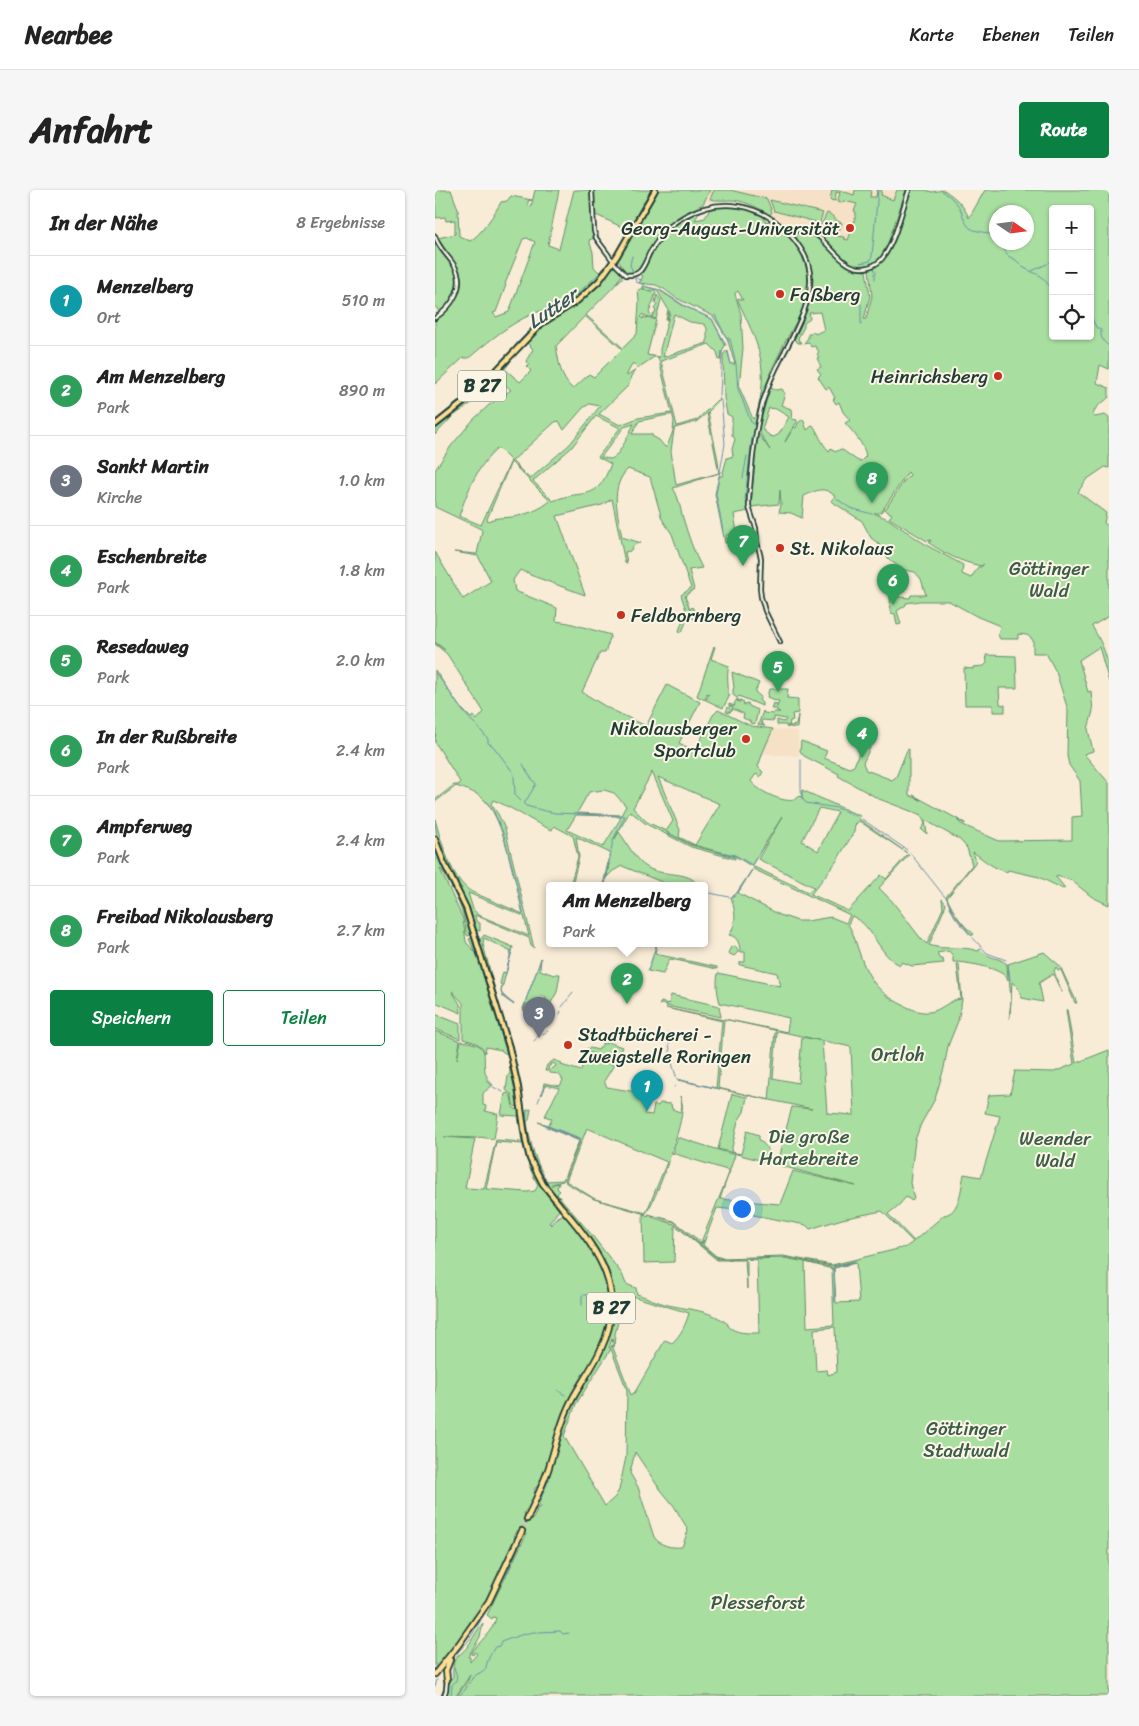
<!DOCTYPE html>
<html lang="de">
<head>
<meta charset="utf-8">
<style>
	:root { --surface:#fff; --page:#f6f6f6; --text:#222; --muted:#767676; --line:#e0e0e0; --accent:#0b8043 }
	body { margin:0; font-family:Sriracha,sans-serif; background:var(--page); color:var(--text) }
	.controls { position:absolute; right:15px; top:15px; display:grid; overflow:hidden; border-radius:5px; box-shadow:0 1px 4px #0004 }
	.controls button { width:45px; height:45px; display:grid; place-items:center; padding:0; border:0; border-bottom:1px solid var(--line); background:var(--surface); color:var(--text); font:25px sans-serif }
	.compass { position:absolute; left:554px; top:15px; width:45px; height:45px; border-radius:50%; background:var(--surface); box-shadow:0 1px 4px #0004; rotate:103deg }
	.you { position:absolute; left:306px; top:1018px; width:18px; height:18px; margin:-12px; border:4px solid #fff; border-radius:50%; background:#1a73e8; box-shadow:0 0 0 8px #1a73e833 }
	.badge { display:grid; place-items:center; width:32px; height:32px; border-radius:50%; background:var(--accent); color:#fff; font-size:16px; font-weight:700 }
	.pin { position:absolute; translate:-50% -41px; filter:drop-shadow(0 1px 2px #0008) }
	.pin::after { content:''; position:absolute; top:26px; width:18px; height:15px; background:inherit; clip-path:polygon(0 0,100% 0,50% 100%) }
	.popup { position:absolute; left:111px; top:692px; width:162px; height:65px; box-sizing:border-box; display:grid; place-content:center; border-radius:5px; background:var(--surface); filter:drop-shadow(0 1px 4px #0005); font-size:16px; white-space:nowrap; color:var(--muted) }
	.popup b { font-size:19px; color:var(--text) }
	.popup::after { content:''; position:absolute; left:50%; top:100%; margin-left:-10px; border:10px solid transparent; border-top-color:var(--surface) }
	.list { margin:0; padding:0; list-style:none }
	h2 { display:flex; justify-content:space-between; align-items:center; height:65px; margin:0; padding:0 20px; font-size:21px }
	h2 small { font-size:16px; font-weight:400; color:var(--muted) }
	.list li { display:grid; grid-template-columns:32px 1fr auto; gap:15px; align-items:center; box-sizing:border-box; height:90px; padding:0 20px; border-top:1px solid var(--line) }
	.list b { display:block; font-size:19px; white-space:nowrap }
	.list p { margin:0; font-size:16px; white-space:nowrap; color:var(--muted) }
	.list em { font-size:16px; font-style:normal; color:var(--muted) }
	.actions { display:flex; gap:10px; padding:15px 20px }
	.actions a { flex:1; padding:11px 0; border:1px solid var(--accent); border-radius:5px; text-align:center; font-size:18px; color:var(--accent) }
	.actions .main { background:var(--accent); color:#fff }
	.icon { flex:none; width:28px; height:28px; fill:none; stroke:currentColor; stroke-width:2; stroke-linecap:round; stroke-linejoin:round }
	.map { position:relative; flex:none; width:674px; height:1506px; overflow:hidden; border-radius:5px }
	header { display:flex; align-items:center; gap:30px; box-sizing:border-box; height:70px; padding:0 25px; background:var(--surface); border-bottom:1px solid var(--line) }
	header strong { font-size:24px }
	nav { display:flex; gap:28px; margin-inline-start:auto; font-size:18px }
	.intro { display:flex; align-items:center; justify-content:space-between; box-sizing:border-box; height:120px; padding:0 30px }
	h1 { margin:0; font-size:35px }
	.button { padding:12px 22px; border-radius:5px; background:var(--accent); color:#fff; font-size:18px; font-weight:700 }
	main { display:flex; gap:30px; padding:0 30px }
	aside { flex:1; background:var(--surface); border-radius:5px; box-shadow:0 1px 4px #0004 }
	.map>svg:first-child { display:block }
</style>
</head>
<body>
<header>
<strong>Nearbee</strong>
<nav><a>Karte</a><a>Ebenen</a><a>Teilen</a></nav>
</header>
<div class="intro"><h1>Anfahrt</h1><a class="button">Route</a></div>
<main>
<aside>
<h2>In der Nähe<small>8 Ergebnisse</small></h2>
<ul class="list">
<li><span class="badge" style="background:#0f9aa8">1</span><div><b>Menzelberg</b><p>Ort</p></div><em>510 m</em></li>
<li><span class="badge" style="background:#2e9e5b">2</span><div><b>Am Menzelberg</b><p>Park</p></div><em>890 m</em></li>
<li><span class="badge" style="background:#6b7280">3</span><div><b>Sankt Martin</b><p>Kirche</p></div><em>1.0 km</em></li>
<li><span class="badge" style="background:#2e9e5b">4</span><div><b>Eschenbreite</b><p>Park</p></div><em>1.8 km</em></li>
<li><span class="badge" style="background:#2e9e5b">5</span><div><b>Resedaweg</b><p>Park</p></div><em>2.0 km</em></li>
<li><span class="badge" style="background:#2e9e5b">6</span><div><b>In der Rußbreite</b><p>Park</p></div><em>2.4 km</em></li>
<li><span class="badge" style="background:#2e9e5b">7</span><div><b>Ampferweg</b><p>Park</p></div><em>2.4 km</em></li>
<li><span class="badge" style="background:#2e9e5b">8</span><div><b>Freibad Nikolausberg</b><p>Park</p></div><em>2.7 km</em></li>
</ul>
<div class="actions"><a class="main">Speichern</a><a>Teilen</a></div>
</aside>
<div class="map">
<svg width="674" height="1506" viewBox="0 0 674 1506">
	<rect width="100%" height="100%" fill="#f9ecd7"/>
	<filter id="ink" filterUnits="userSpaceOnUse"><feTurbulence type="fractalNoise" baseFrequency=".02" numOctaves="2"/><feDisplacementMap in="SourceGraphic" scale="10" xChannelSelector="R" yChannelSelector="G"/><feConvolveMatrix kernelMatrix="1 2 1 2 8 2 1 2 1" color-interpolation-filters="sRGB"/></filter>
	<g filter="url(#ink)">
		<g fill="#f6e1c6">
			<polygon points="275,0 471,0 449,63 444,69 428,76 417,74 409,69 379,41 368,37 355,39 318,15 304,11 288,9 269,13"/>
			<polygon points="338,539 363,541 364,566 330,564 327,562"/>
		</g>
		<g fill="#a8dea0" stroke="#648e6a" fill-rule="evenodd">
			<path d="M 0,0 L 16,0 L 23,19 L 24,46 L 35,51 C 46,45 60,23 66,12 L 72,11 L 76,6 L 97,10 L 93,11 L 93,15 L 96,17 L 100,0 L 124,0 L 113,55 L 124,59 L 139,0 L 216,0 L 193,40 L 159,24 L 160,42 L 164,44 L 162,45 L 167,52 L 166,53 L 162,47 L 154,50 L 158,62 L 159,77 L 164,82 L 167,79 L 169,82 C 154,104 131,114 111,129 C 105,133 99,139 94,145 L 91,143 L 117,118 C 86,124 57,148 34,168 L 28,168 L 0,194 L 0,127 L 5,123 L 0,116 L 0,42 L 3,48 L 20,44 L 20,30 L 11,31 L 10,27 L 1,28 ZM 92,48 L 100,52 L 74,122 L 61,127 L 58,123 L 61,122 L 71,95 L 70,94 L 88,49 Z"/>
			<polygon points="222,0 275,0 268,14 243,27 231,38 217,56 203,80 197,83 191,83 183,70"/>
			<path d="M 279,0 L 295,0 L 332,9 L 337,22 L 335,25 C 324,18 313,12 298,10 C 291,10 281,11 275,9 Z"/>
			<path d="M 397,0 L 404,0 L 419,5 L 420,0 L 436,0 L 435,7 L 441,7 L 442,0 L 447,0 L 446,5 L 458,10 L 462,0 L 471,0 C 467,12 463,24 459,36 C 452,55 444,87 417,74 C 405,68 397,57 388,48 L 389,46 L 384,43 L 383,41 L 392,23 C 399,25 400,31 407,33 L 402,46 L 409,47 L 409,49 L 413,50 L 416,42 L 415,38 L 418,38 L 421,22 L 419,21 L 422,14 L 409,11 L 406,13 L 402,12 L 405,3 L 401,2 L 400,11 L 395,10 Z"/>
			<path d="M 475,0 L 490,0 L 497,2 L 509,0 C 521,8 528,14 534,28 L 550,0 L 674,0 L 674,179 L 665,175 L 662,193 L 674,198 L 674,207 C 668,214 660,214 658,226 L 660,227 L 670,225 L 674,228 L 674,278 L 670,277 L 651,290 L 643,302 L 671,323 L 669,333 L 674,337 L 674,426 L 657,436 C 669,457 674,468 674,492 L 664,457 L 644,470 L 653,502 L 656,501 L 658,521 L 653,539 L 658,561 L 649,564 L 674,593 L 674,715 L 657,707 L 636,690 L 621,686 L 621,687 L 630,698 L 628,699 L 604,687 L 573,680 L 572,682 C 559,679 549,670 538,662 L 541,671 L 539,674 L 512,708 C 519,723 526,734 539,744 L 537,746 L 518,723 L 511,707 L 537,675 L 532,658 L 525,650 L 490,630 L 492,644 L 486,639 L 490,634 L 486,625 L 444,609 L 403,586 L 404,584 L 369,566 L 365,561 L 366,551 L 392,561 L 389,568 L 414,578 L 419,576 L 427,555 L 433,555 L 435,558 L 428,573 L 431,580 L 457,590 L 461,587 L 472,560 L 474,559 L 474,605 L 486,610 L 478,605 L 530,633 L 530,634 L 522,630 L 526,634 L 564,651 L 637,650 L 637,627 L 647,626 L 645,591 L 634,575 L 632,566 L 633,520 L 621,482 L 611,463 L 598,463 L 598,450 L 592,445 L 583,444 L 583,449 L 565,449 L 563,445 L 565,436 L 543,427 L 514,411 L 485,411 L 471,413 L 471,415 L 462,421 L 466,434 L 462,435 L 460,424 L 456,423 L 455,406 L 475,408 L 476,405 L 491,405 L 486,389 L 480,382 L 469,380 L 457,372 L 449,364 L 443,353 L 436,348 L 427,331 L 396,311 L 400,306 C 389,296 382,300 369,306 L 367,328 L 356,323 L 344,322 L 346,314 L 345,299 L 344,314 L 316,317 L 322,242 L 335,260 L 323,240 L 335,198 L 341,200 L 347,199 L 350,204 L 346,215 L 356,219 L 357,229 L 362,230 L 362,232 L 354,244 L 350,252 L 359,237 L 361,238 L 363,233 L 368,229 L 372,240 L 378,235 C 384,244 386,253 394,261 L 396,258 L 400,262 L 406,259 L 423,271 L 426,271 L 431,266 C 429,254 418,242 410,233 L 415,230 L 408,222 L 404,212 L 401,214 L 398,209 L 400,208 L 394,197 L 391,199 L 383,187 L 386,184 L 382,179 L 386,177 L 382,168 L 384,167 L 382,164 L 384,162 L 380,156 L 376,157 L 374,152 L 369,153 L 373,148 L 373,144 L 376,144 L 378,141 L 380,144 L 389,140 L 385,122 L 374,123 L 375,129 L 369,133 L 369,137 L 363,148 L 364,151 L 367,153 L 363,153 L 359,149 L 373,116 L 379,99 L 376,99 L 376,82 L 373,67 L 360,45 C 383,29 403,82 431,81 L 435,106 L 429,129 L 431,129 L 437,106 L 434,80 L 446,72 L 451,65 ZM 618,19 L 655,19 L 655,146 L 618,146 ZM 562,22 L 592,22 L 592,52 L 562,52 ZM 334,218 L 341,219 L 354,227 L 344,244 L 339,247 L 335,246 L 327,239 ZM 473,282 L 475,285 L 469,291 L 450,320 L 457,324 L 454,328 L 492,351 L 496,350 L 494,353 C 510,364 526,372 546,376 L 549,374 L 546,377 L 543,377 L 536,388 L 527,384 L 528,375 L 493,356 L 453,329 L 439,323 L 444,323 L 447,321 Z"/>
			<polygon points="335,10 388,23 384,35 381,35 381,32 339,21"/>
			<path d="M 296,14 C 308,18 325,18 331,32 L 336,30 L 349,42 L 365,60 L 372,80 L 373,92 L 367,121 L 349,154 L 334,185 L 336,183 L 319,245 L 313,309 L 314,321 L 299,324 L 302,342 L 301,344 L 291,345 L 292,353 L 290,353 L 280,304 L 284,286 L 287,286 L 292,268 L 298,266 L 297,259 L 300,249 L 297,245 L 297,227 L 292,224 L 289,208 L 288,165 L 292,160 L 296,174 L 300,174 L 292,148 L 278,126 L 241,108 L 229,99 L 221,95 L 204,93 L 208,86 L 206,85 L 208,81 C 218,61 229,43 248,29 L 249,30 L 265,21 L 260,30 L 270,28 L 276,17 ZM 303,101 L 308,110 L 303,108 L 303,111 C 324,155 335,178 321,226 L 318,229 L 304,197 L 308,158 L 306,124 L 300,104 L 300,103 Z"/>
			<path d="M 180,77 L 187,85 L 180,94 L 188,87 L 151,125 L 188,158 L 202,144 L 204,112 L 203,100 L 205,99 L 207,101 L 207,98 L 212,101 L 208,98 L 208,96 L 224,100 L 247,115 L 277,129 L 290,155 L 287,162 L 286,170 L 284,170 L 282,162 L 274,154 L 226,171 L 242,236 L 262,230 L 284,208 L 285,210 L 273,222 L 283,270 L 284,283 L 238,298 C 244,307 245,318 248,328 C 253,345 259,363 267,378 L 254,380 L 259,399 L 250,406 L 255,420 L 257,417 L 262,424 L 260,429 L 253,427 L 247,442 L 244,441 L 251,420 L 246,405 L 256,398 L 237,344 L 227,329 L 215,287 L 193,279 C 174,297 183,324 187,347 L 206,353 L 200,354 L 195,361 L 190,362 L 192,373 L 190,373 L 177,309 L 167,315 L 122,326 L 150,405 L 95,385 L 93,382 L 91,383 L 85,380 L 78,390 L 80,401 L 122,418 L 121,431 L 134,433 L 176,445 L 170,463 L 165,463 L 147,502 L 173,518 L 211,536 L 232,495 L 265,512 L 244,553 L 260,561 L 278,525 L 283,520 L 316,536 L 338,539 L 328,562 L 323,577 L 328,582 L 325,587 L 321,584 L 316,591 C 321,600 348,613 358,610 C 359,610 364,607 365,606 L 367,608 L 367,600 L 425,626 L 424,629 L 472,663 L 424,631 L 420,635 L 419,642 L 401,672 L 376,704 L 413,721 L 446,685 L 451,689 L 472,665 L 474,665 L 444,698 L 457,711 L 487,750 L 492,754 L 508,718 L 507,709 L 511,714 L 510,717 L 494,755 C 510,761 527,755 543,761 L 545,759 C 555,770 562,766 572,774 L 573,790 C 569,778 531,772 518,772 L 518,766 L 514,761 L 502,763 L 504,768 L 508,770 L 509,773 L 477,776 L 467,772 L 465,775 C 443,766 439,735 417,726 L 413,734 C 418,742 420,750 423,759 C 432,786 441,802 468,815 C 476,819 485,823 494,822 C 506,821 513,810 526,809 L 522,774 L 524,774 L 527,810 L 523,831 L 513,856 L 509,878 L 500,909 L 486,934 L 480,950 L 475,993 L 479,1009 L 477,1011 L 471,1007 L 464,1015 L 453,1024 L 479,1051 L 509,1025 C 525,1023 526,998 529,984 L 546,987 L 565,926 L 550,923 L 554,905 L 575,904 L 580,881 L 619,882 L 639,874 L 631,820 L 632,819 L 641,873 L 674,860 L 674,1506 L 22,1506 L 32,1492 L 35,1485 L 21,1506 L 11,1506 L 13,1492 L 18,1487 C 17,1462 24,1470 35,1453 C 39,1446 43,1439 48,1433 L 45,1447 L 33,1467 L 35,1467 L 35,1472 L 42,1464 L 40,1462 L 38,1465 L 36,1464 C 44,1451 58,1442 61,1428 L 58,1427 L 57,1429 L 52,1425 L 91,1345 L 90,1343 L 84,1340 C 79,1343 79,1346 80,1352 L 55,1408 L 26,1449 L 0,1481 L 0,841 L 25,851 L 22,869 L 26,851 C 32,852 41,853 46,857 C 54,865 43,881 58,895 L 48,903 L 48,915 L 51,916 L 50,921 L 63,924 L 59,949 L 44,947 L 44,948 L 9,947 L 40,949 L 30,998 L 49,999 L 61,950 L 87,952 L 83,926 L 66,925 L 70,904 L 73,903 L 76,906 L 78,917 L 85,922 C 88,957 94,970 110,1000 L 110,1001 L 124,1020 L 114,1033 L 117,1034 L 123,1027 L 129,1024 C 162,1056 187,1105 167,1152 C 158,1174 142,1193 132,1215 C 121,1238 115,1264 107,1288 L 102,1297 L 100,1298 L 99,1308 L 93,1320 L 91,1320 L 89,1324 L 90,1328 L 95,1330 L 98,1329 L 103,1317 L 105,1318 L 106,1316 L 103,1313 L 113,1289 L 124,1255 L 121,1259 C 125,1245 129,1229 135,1216 C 146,1194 162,1175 171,1152 C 180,1129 181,1097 171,1074 C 150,1026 100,1004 92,946 C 90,937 88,928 92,920 L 96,919 L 94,930 L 92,932 C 95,954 101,973 112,991 L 128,990 L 144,951 L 112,937 L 144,949 L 144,952 L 128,991 L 116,994 L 117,996 L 119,994 L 124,993 L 122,998 L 125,1001 L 122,1004 L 156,1044 L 187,1084 L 191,1094 L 201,1098 L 202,1104 C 214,1108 226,1114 238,1116 C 258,1120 277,1121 293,1134 L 293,1136 C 301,1144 314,1143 324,1143 L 322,1070 L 313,1069 L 350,1068 L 396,1077 L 398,1080 L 398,1077 L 421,1071 L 397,1076 L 348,1067 L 287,1069 L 281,1067 L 266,1055 L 269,1050 L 265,1054 L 239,1032 L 213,1024 L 239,1031 L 266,1052 L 295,981 L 237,963 L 239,963 L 239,956 L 243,948 L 245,948 L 300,965 L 285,1009 L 345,1014 L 358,981 L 421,996 L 283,959 L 297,904 L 312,907 L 309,922 L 303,931 L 296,962 L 306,964 L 312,941 L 324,945 L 324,949 L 333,959 L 331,970 L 342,973 L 357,917 L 377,919 L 243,890 L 281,898 L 287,831 L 231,818 L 289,830 L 283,898 L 334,910 L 340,842 L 342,842 L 338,888 L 363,893 L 367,847 L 387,851 L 392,923 L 419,925 L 416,857 L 289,829 L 352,842 L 354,828 L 285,813 C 282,802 281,794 283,783 L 345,796 L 342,783 L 305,775 L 305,772 L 310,772 L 310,762 L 303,762 L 299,766 L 293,763 L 296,757 L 300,756 L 303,761 L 305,761 C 305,754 302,746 294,745 C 303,732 300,721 296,707 L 301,704 L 317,680 L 303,703 L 345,725 L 363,731 L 372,731 L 396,727 L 411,733 L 415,725 L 318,679 L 319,677 L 373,702 L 379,697 L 323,669 L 347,627 L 316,676 L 300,666 L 255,654 L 231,642 L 256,655 L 300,667 L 300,669 L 256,657 L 211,634 L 195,621 L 179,650 L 184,642 C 194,655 199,670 213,678 C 229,687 253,680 263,695 L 234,695 L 187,676 L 178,681 L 172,687 L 174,673 L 170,695 L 168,695 L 175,663 L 141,647 L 144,667 L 137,695 L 135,695 L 143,667 L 138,646 L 119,636 L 117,640 C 97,632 79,618 58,610 L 56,614 L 63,624 L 70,639 L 99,758 L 96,756 L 94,748 L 40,725 L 41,731 L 45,733 L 45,741 L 41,740 L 33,718 L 21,694 L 23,693 L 27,699 C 15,678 0,655 0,629 C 6,651 17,691 37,702 L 88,724 C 81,696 69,624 46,607 C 40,602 29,599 21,596 L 0,612 L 0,610 L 19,595 L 24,595 L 25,592 L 0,552 L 1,539 L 0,537 L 0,480 L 24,516 L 36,528 L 39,526 L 42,530 L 49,522 L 12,464 L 0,454 L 0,453 L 10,460 L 0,452 L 0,362 L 28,409 L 56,391 L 43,366 L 19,362 L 42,364 L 47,341 L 46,339 L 0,317 L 0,280 L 16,256 L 38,230 L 54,215 L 76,200 L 64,189 L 71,180 L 85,192 L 96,181 L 91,176 L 94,174 L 91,171 L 98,159 L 92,153 L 97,148 L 95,146 C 109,133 125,124 140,114 C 155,103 166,92 177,78 ZM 218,100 L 223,102 L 233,119 L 231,130 L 232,130 L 234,121 L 235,122 L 225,159 L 225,167 L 212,165 L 221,130 L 213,127 L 212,128 L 208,127 L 208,129 L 205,127 L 208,124 L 208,125 L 221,129 L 226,110 L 222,105 L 220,112 L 222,115 L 219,119 L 221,121 L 217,127 L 214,123 L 221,103 L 212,101 ZM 239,124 L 255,132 L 269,134 L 272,138 L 272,153 L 228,167 ZM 150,126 L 187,159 L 159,187 L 154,184 L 138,199 C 125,188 124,172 121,156 ZM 219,167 L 223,167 L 239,231 L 238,241 L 232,257 L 230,257 L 224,250 L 217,246 L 217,244 L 197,244 L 204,231 L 233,225 L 236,225 L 236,223 L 203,228 L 185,235 L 164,224 L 194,195 L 196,186 L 201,180 L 192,186 L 192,184 L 198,173 L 203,178 ZM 154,214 L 165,216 L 135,254 L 95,289 L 77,271 L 120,232 L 124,231 L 129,240 L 148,218 ZM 272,223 L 284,283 L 241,295 L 236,261 L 239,240 L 240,238 L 261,232 ZM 161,226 L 185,238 L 163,267 L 176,274 C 160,315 151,297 118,311 L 98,291 L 136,258 ZM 199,234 C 194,243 186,263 178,268 C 175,270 170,268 166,267 L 189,237 ZM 63,258 L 76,271 L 46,335 L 24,326 C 33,300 42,276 63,258 ZM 76,272 L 115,311 C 105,320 90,325 77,327 C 69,328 61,327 53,331 L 52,329 ZM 217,582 L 238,631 L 231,641 L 212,632 L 198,618 ZM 223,587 L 285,614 L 260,655 L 244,647 L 245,640 ZM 169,600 L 179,603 L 191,616 L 186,625 L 142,623 L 154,602 ZM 384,618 L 403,622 L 383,661 L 367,651 ZM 141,625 L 181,626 L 186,628 L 168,657 L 132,640 ZM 33,703 L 89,726 L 94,746 L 43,725 L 38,719 ZM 61,952 L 88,954 L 94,977 L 103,995 L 100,1001 L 92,1002 L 51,999 ZM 282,1018 L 319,1022 L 318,1025 L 371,1035 L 375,1039 L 407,1029 L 447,1021 L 478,1052 L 471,1057 L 397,1075 L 348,1066 L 287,1068 L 281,1066 L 268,1055 ZM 370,1072 L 397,1079 L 399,1135 L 372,1137 ZM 421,1073 L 424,1112 L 401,1113 L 399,1078 ZM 190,1104 L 254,1123 C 251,1134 246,1145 237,1153 L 230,1150 L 200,1202 L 196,1205 L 177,1155 L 176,1158 L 174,1158 L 177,1149 L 179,1157 L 180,1144 ZM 400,1137 L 402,1182 L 393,1185 L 392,1180 L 381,1181 L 379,1139 ZM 176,1159 L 192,1200 L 191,1267 L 184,1300 L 180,1307 L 170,1316 L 129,1246 L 141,1214 ZM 200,1262 L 222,1295 L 239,1316 L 252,1338 L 253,1341 L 247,1357 C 237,1358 225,1356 219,1347 L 203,1297 L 195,1283 Z"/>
			<polygon points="74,170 76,171 52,202 17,227 0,245 0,237 35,210"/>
			<path d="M 279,456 L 280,457 L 276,469 L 294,476 C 291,486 294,495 293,504 L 295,505 L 288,518 L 271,510 L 274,504 L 272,503 L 270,510 L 262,506 Z"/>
			<polygon points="551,465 581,466 582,498 564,498 565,514 570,515 570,522 558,522 558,515 530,515 529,478 538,479 538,477 549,476 552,473"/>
			<polygon points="297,482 324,493 320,502 326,507 324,510 327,513 327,516 304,506 302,508 298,505 298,499 299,498"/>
			<polygon points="334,499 353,499 352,508 363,509 363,523 357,524 358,530 355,531 354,536 361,535 363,525 362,538 354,537 353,535 353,538 351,537 351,535 342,535 342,530 349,532 351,529 339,527 339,531 327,530 326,533 330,536 323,535 328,521 329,523 338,524 339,522 345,522 342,521 342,519 336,519 338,513 342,514 342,517 344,511 336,510 335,508 332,507"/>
			<polygon points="302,509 304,510 302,511 305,512 305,510 309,512 308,514 310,515 313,513 314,516 323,520 320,534 315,533 315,531 308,528 309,524 298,519 296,522 294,521 294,523 291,522 293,517 297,520 298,517 294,516 294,514 300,516 299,514"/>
			<path d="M 0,657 C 11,687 27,714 37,744 L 33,746 L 31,744 C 31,722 17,699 7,680 L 5,679 L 28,729 L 31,752 L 40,762 L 34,749 L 37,748 L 72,864 L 68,862 L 66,860 L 51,857 L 50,863 C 46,852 37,852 28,849 L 28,813 L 17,801 L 25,814 L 26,823 L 0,812 Z"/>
			<path d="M 49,745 L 78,757 L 66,802 L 68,805 L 79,815 C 70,808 64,808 67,795 L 65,794 L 68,782 L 71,783 L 76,762 L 49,748 L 48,754 L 67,827 L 66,828 L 46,759 L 45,750 Z"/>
			<polygon points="222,753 220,764 282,777 282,779 236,769 234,770 228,784 213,781"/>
			<polygon points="609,762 625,776 642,813 640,813 626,780 623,780 621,777 619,781 627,803 618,784 604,793 608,812 587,808 583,798 577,792 575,827 574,829 576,810 573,774"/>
			<path d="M 106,768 L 105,780 L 119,785 L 120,784 L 125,784 L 122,802 L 111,822 L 106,820 L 111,808 L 107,806 L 102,818 L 91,814 L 89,821 L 88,819 C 93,802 101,785 106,768 Z"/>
			<polygon points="236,805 284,816 286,827 231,816 232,815 226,814 224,815 226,812 234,814"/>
			<polygon points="0,824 25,834 25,849 0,839"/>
			<polygon points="173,852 187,857 181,871 150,861 151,859 155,858 163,860 167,855 167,853 170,854"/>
			<polygon points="74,866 84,914 81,917 78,914 77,905 71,900 73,886 75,883"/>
			<path d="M 159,868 L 179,875 L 169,891 L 172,897 L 207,903 L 214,907 L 209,924 L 217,925 L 219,915 L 223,916 L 225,913 L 236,914 L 237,919 L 245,922 L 247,916 L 245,906 C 247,911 248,916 247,922 C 246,938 221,1013 210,1024 L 159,1009 L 131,993 L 130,990 L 146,949 L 103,932 L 114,935 L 117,929 L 110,926 L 124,898 L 111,895 L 107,905 L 109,893 L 125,896 L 128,890 L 124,884 L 115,883 L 114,881 L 121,876 L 119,873 L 114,876 L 113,881 L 110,881 L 112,875 L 119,870 L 127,873 L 126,875 L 146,881 L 148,871 L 157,873 ZM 152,938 L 232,972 L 211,1023 L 160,1009 L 131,991 Z"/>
			<polygon points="208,1024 239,1034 283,1069 310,1069 312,1072 312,1099 310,1070 282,1070 240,1035 239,1072 209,1073"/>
		</g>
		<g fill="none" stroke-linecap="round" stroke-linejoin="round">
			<g stroke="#6990a8" stroke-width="1">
				<path d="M 506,0 C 512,5 520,9 524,17 C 528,23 529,33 535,38 C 542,43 553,40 562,49"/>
				<polyline points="155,1 156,19"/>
				<polyline points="156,21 158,47"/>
				<polyline points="160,51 164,56"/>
				<polyline points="565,52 573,66 581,70 589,78 606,86 618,100"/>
				<polyline points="164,57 168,61"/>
				<polyline points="197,66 195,75 198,82"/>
				<polyline points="425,73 435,71 437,66 443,0"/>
				<polyline points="614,73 618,69"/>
				<polyline points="439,78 440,81"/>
				<polyline points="597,81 612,74"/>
				<polyline points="441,82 441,83"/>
				<polyline points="440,83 440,89"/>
				<polyline points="199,86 201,92 210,95"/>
				<polyline points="201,88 207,90"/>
				<polyline points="212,97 225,100 250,116 277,129 291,155"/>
				<polyline points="113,123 120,117 143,103 165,83"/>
				<path d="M 655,124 L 661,137 L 666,140 C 665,147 668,152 674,156"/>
				<polyline points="280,125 291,147 294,148"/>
				<polyline points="104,131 112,124"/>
				<polyline points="426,135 426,114"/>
				<polyline points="97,138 103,132"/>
				<polyline points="94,141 95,139"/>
				<polyline points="85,150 93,142"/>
				<polyline points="293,151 295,149 301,174 303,199 316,232 320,235"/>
				<polyline points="82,153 84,151"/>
				<polyline points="79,157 81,154"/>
				<polyline points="76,160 77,159"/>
				<polyline points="293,161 296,174"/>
				<polyline points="285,206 287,161"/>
				<polyline points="286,210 290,254 281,304 288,341"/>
				<polyline points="15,218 38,201 51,186"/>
				<polyline points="0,231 13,220"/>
				<polyline points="308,288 312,266"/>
				<polyline points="402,309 415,318 437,324"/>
				<polyline points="312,314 310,309 317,248"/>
				<path d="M 0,483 C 15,499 23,519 40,534"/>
				<polyline points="41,535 53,549 53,553 58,556 78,582"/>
				<polyline points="366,570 366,599"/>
				<polyline points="88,574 94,585 101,594 89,614"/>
				<polyline points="79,585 80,605 91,616 110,621"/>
				<polyline points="366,601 367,608 371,613 402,618 421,626"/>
				<polyline points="51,611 59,622 69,645"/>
				<polyline points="111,621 120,623 190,626 178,650 176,661"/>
				<polyline points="427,629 472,660"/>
				<polyline points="69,646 73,662"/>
				<polyline points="282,661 300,665 317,675 328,657"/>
				<polyline points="73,663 78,683"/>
				<polyline points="475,663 510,707"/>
				<polyline points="79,685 87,717"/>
				<polyline points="169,695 176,663"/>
				<polyline points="270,702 294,707"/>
				<polyline points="302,703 316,681"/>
				<polyline points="296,707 300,706"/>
				<polyline points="513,712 520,727 535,745"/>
				<polyline points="87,718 88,723"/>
				<polyline points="538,748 552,763 571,770"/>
				<polyline points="219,763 222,753"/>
				<polyline points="215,774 218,767"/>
				<polyline points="573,774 575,790"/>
				<polyline points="72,778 78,758"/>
				<polyline points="212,781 214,778"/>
				<polyline points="71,782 72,779"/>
				<polyline points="67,806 79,814"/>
				<polyline points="134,807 138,802"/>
				<polyline points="90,812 106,770"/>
				<polyline points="127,817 133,809"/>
				<polyline points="89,819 90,814"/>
				<polyline points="125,824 126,821"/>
				<polyline points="233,842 236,870 242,889 280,898"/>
				<polyline points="102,847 113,841"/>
				<polyline points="99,851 101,849"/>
				<polyline points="51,889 56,895"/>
				<polyline points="109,894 109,896"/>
				<polyline points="58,897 68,902"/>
				<polyline points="239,897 240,896"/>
				<polyline points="106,905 109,897"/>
				<polyline points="103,912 105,907"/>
				<path d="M 92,923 C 88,948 100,974 113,994"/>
				<polyline points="108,934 111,935"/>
				<polyline points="112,936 145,948"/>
				<polyline points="111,937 142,949"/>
				<polyline points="117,1032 123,1026"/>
				<polyline points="116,1035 116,1034"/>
				<polyline points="399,1078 420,1072"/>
				<polyline points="399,1079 400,1112"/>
				<polyline points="149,1105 161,1105"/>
				<polyline points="147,1115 147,1105"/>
				<polyline points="122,1200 130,1205"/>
				<polyline points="104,1313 114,1289"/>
				<polyline points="100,1321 102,1317"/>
				<polyline points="78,1370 85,1354"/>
				<polyline points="70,1388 76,1375"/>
				<polyline points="47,1428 56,1412"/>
				<polyline points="104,1442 125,1441 128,1444 134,1443"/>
				<polyline points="17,1469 34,1450 46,1430"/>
				<polyline points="0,1496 2,1490"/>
				<polyline points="6,1506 9,1500 9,1486"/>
				<path d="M 16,1506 L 17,1495 C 24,1489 22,1485 19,1478"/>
				<path d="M 24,1506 L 30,1500 L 38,1487 L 51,1479 C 50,1475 57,1461 60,1457 L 64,1456 L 66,1452 C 74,1449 95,1441 102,1442"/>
			</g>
			<polyline stroke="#cdc9b6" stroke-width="4.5" stroke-dasharray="4.5 2" stroke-linecap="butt" points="87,1341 92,1329"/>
			<defs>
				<g id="tertiary">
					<path d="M 157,0 L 159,41 L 161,48 L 181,75 L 191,85 C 197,85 201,85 205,81 C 209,77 212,69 214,64 C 220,54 226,45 234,37 C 278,0 335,11 366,59 C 390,94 362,137 346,169 C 339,182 333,196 328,211 C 319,243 317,275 314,308 L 314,317 L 321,338 L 322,352 L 326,368 L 325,398 L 326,407 L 330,421 L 345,452"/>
					<path d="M 355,43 C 388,24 400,87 434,77 C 440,75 446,71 449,66 C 461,48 467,20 474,0"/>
					<path d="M 0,46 C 4,59 12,64 19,75 C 32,95 17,117 0,128"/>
					<polyline points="9,1506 11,1500 12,1490"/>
				</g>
				<g id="primary">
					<polyline points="0,235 39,204 106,134 142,111 164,91 182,66 220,0"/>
					<polyline points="0,649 9,673 31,718 74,857 83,897 91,952 95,969 108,994 128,1019"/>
				</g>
				<g id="trunk">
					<path d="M 92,1329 C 99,1313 107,1297 113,1280 C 120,1259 124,1238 133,1218 C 142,1197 157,1180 166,1159 C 193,1102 164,1060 128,1019"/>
					<polyline points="0,1484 24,1454 54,1411 87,1341"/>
					<polyline points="12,1490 11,1480 15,1470"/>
				</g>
			</defs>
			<use href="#tertiary" stroke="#1f3d34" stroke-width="6"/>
			<use href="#primary" stroke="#1f3d34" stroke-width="8"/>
			<use href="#trunk" stroke="#1f3d34" stroke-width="8"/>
			<use href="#tertiary" stroke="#fcf5e5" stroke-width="2.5"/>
			<use href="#primary" stroke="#fdde96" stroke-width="4"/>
			<use href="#trunk" stroke="#fdde96" stroke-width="4.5"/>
		</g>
	</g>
	<g fill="#c8321e" stroke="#fcf5e5" stroke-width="2">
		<circle cx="415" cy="38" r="5"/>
		<circle cx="345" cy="104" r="5"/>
		<circle cx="563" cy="186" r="5"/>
		<circle cx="345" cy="358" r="5"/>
		<circle cx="186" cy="425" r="5"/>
		<circle cx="311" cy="549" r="5"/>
		<circle cx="133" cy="855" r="5"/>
	</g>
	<g text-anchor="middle" stroke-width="4" stroke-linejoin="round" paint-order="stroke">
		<g fill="#fcf5e5" stroke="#617469" stroke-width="1">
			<rect x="23" y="180.5" width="48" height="31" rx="4"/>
			<rect x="152" y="1102.5" width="48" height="31" rx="4"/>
		</g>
		<g font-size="18" font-weight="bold" fill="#1f3d34">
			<text x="47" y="202">B 27</text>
			<text x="176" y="1124">B 27</text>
		</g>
		<g font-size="19" fill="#1f3d34" stroke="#fcf5e5" text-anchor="start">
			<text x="405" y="45" text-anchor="end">Georg-August-Universität</text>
			<text x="355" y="111">Faßberg</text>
			<text x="553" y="193" text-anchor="end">Heinrichsberg</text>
			<text x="355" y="365">St. Nikolaus</text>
			<text x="196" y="432">Feldbornberg</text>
			<text x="301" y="545" text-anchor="end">Nikolausberger<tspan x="301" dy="22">Sportclub</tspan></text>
			<text x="143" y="851">Stadtbücherei -<tspan x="143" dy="22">Zweigstelle Roringen</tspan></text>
		</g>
		<g font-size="19" fill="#3a5d4a" stroke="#fcf5e5">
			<text x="614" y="385">Göttinger<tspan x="614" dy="22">Wald</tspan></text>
			<text x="463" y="871">Ortloh</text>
			<text x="374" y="953">Die große<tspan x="374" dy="22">Hartebreite</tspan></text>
			<text x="620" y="955">Weender<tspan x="620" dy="22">Wald</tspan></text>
			<text x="531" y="1245">Göttinger<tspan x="531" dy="22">Stadtwald</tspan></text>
			<text x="323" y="1419">Plesseforst</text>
		</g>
		<g font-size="20" font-style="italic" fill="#38595b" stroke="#fcf5e5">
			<text transform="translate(117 118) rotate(-34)" y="7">Lutter</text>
		</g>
	</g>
</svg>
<div class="controls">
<button>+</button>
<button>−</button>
<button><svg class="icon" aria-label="locate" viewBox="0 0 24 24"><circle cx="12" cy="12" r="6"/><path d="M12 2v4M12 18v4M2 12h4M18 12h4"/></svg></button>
</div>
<svg class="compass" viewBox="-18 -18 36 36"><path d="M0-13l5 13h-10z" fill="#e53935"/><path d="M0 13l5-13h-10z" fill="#767676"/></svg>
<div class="you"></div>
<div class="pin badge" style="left:212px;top:921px;background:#0f9aa8">1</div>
<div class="pin badge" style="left:192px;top:814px;background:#2e9e5b">2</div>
<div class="popup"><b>Am Menzelberg</b>Park</div>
<div class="pin badge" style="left:104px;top:848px;background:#6b7280">3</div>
<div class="pin badge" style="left:427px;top:568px;background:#2e9e5b">4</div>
<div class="pin badge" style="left:343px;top:502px;background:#2e9e5b">5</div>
<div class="pin badge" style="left:458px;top:415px;background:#2e9e5b">6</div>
<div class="pin badge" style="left:308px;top:376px;background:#2e9e5b">7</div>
<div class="pin badge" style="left:437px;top:313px;background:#2e9e5b">8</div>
</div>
</main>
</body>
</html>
